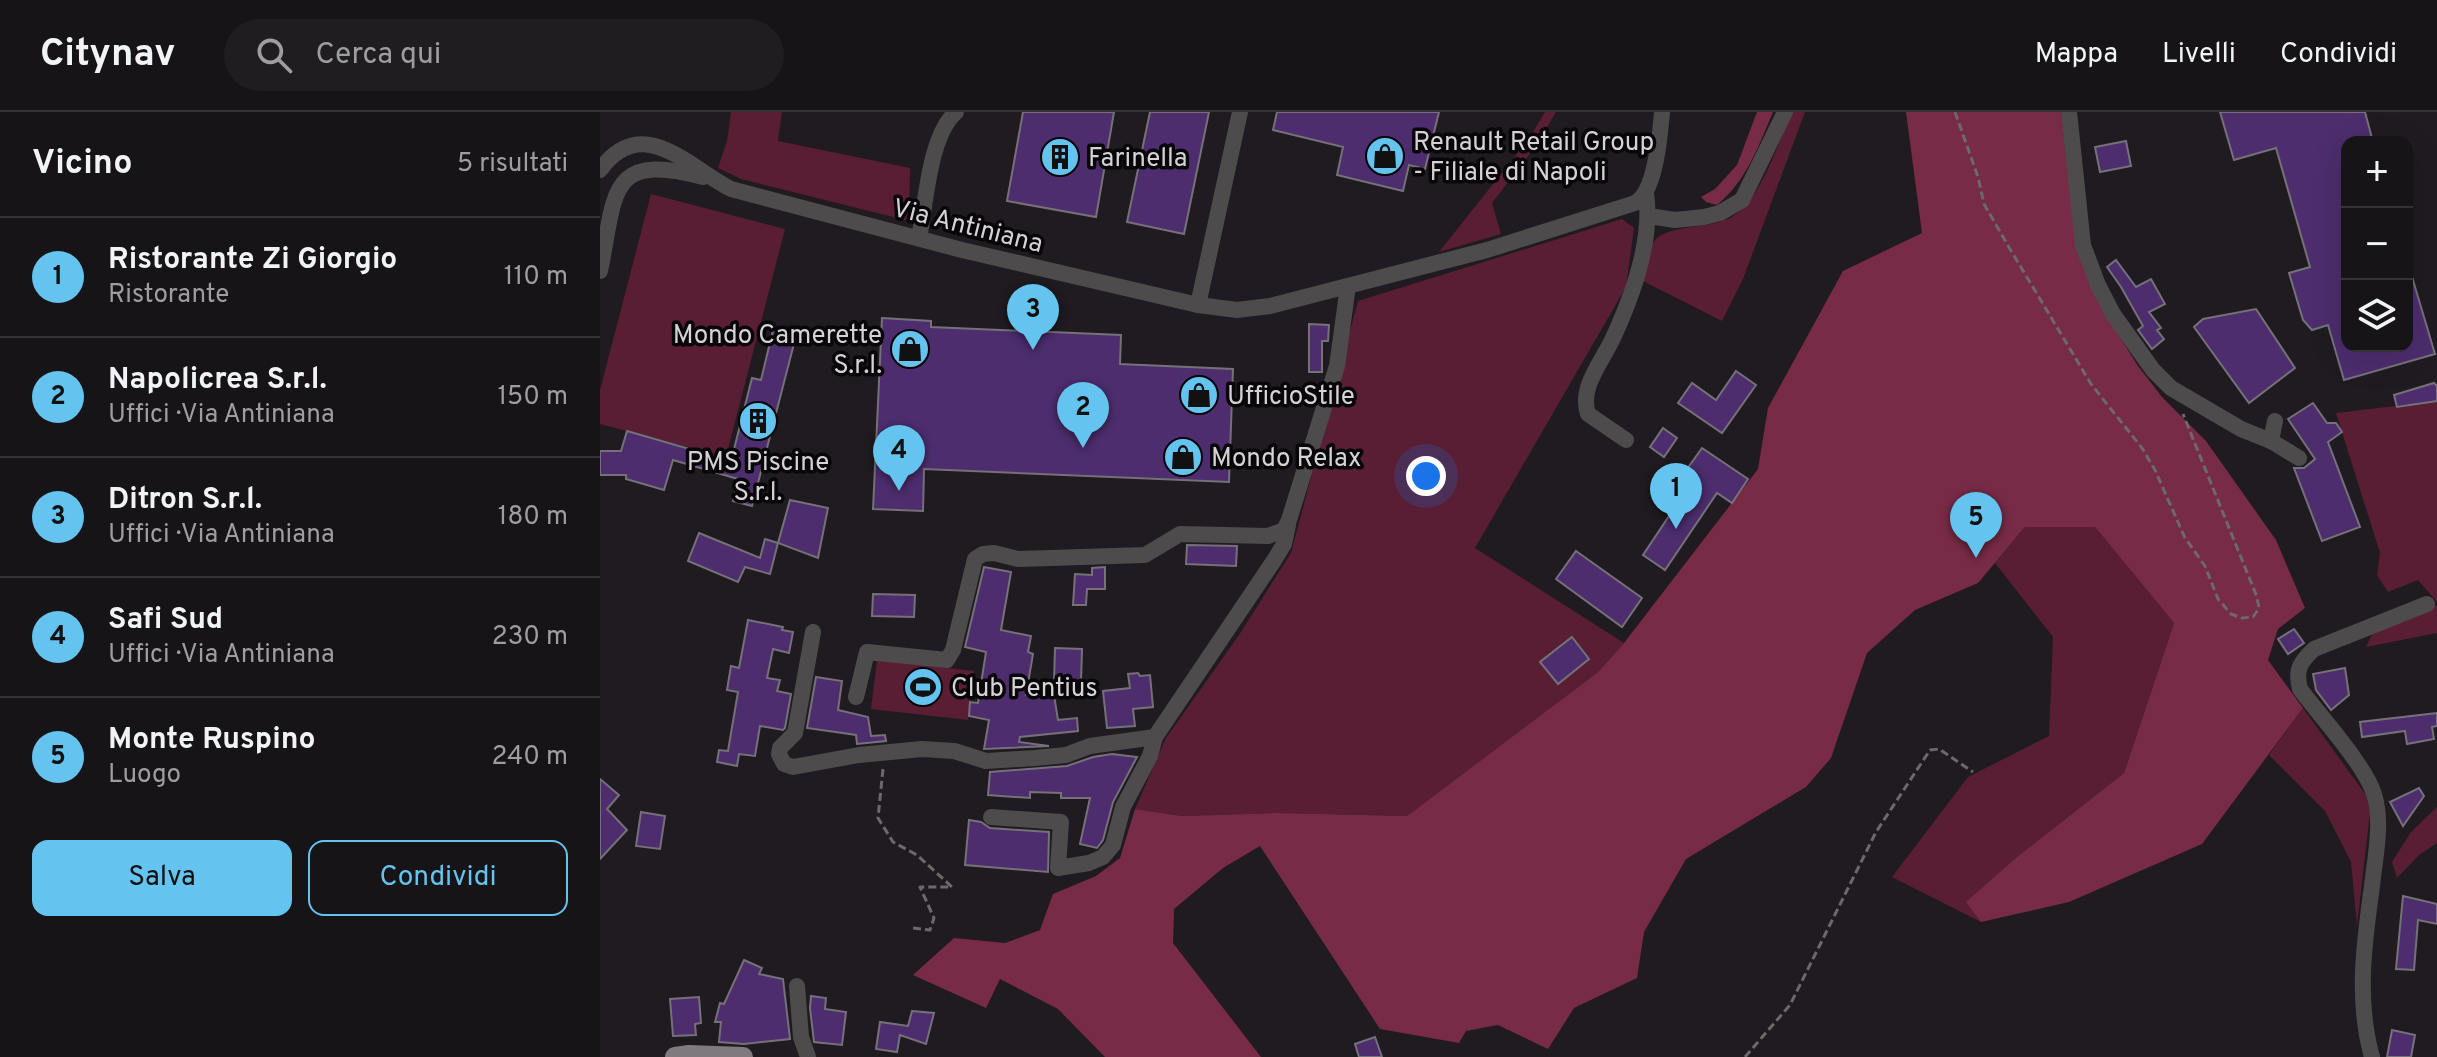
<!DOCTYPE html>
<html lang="it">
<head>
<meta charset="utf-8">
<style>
	:root { --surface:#171418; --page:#201d21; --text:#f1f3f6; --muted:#9e9ea2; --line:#363337; --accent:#65c4ef }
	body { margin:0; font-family:Overpass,sans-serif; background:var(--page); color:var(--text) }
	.controls { position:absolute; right:24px; top:24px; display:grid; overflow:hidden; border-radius:16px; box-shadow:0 8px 32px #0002 }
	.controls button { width:72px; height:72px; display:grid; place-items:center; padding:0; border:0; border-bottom:2px solid var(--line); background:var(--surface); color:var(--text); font:40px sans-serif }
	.you { position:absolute; left:826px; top:364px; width:28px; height:28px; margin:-20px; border:6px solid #fff; border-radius:50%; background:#1a73e8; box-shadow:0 0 0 12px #1a73e833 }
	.badge { display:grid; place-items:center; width:52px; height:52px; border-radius:50%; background:var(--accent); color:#111; font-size:26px; font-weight:700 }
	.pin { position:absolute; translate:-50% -66px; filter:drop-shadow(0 2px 4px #0008) }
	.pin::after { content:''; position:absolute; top:42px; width:28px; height:24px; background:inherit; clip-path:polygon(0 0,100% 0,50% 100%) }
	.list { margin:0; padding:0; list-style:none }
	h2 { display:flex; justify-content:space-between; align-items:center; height:104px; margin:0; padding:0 32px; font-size:34px }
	h2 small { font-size:26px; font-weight:400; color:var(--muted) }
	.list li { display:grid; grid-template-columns:52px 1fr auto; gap:24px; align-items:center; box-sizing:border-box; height:120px; padding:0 32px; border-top:2px solid var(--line) }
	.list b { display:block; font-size:30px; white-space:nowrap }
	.list p { margin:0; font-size:26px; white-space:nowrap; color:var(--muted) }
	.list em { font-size:26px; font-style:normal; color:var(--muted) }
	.actions { display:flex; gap:16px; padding:24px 32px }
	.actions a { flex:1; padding:18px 0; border:2px solid var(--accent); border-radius:16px; text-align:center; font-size:28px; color:var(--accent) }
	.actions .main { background:var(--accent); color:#111 }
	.icon { flex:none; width:44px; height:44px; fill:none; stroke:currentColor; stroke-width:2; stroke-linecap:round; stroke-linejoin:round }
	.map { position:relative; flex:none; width:1837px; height:945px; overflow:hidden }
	header { display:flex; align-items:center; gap:48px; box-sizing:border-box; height:112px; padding:0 40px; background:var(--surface); border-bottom:2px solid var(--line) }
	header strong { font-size:38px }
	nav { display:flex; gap:44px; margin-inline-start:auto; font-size:28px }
	.search { width:560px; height:72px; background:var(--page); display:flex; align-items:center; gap:20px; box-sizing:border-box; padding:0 28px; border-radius:44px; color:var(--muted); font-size:30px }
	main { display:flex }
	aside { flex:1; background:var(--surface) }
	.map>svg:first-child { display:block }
</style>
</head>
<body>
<header>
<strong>Citynav</strong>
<div class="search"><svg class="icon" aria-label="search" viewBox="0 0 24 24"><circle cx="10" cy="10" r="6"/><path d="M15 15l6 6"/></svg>Cerca qui</div>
<nav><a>Mappa</a><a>Livelli</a><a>Condividi</a></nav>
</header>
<main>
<aside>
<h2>Vicino<small>5 risultati</small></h2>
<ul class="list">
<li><span class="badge">1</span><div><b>Ristorante Zi Giorgio</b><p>Ristorante</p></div><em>110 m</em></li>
<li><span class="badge">2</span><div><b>Napolicrea S.r.l.</b><p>Uffici · Via Antiniana</p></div><em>150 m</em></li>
<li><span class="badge">3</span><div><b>Ditron S.r.l.</b><p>Uffici · Via Antiniana</p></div><em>180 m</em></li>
<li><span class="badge">4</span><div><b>Safi Sud</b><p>Uffici · Via Antiniana</p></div><em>230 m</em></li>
<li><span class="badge">5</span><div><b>Monte Ruspino</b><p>Luogo</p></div><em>240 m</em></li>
</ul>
<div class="actions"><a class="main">Salva</a><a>Condividi</a></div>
</aside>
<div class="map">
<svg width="1837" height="945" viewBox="0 0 1837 945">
	<rect width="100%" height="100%" fill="#1f1b20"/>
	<g fill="#591e33">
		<polygon points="131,0 182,0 178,29 310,56 309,109 141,67 118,56 127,29"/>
		<polygon points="945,0 956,0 936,34 892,91 901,122 839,140 928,28"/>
		<path d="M 1192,0 L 1205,0 L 1143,167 L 1122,209 L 1041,168 C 1044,157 1046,142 1052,132 C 1064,111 1110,118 1132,105 C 1161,88 1178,31 1192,0 Z"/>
		<polygon points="51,82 185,117 126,345 0,312 0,278"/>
		<polygon points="1022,107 1034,116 1026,175 875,436 1024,531 998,560 807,704 678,701 582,704 535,697 566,626 639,523 691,441 758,189"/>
		<polygon points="1837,289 1837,490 1818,468 1788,480 1777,463 1780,441 1736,301"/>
		<polygon points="1425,415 1495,415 1574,511 1524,661 1417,745 1367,790 1381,810 1292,765 1368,665 1449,624 1453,525 1395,451"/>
		<polygon points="1837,493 1837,521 1766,535 1775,516"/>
		<polygon points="277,548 374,559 368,608 271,597"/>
		<polygon points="1703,596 1766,683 1770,701 1757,814 1751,750 1725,699 1669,643"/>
		<polygon points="1837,695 1837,731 1819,743 1797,766 1792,750 1811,720"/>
	</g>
	<g fill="#782b46">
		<path d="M 1157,0 L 1173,0 C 1158,35 1147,68 1117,93 L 1106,90 L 1101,85 L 1115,77 L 1137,53 Z"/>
		<polygon points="1306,0 1461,0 1477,134 1498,190 1538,254 1562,285 1606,329 1676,428 1705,496 1678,517 1668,548 1703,596 1602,732 1469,790 1381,810 1366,790 1417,745 1524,661 1574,511 1495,415 1425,415 1378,471 1315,498 1267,541 1231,646 1206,675 1086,747 1044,820 1037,866 974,896 948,937 898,913 866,919 859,931 780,917 660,734 623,756 574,797 573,831 661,945 505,945 458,897 400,867 386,896 313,863 354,826 405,831 440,818 453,782 496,764 520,746 535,697 582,704 678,701 807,704 998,560 1024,531 1158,357 1168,296 1243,159 1322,121"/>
	</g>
	<g fill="#4d2d6e" stroke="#747178" stroke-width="2">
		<polygon points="423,0 514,0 496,105 407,89"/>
		<polygon points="550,0 609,0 584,122 527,110"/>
		<polygon points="677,0 839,0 825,57 809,53 803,79 737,63 743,35 673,18"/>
		<polygon points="1620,0 1765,0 1773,30 1747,30 1747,234 1807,234 1807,159 1810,158 1835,242 1744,268 1728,213 1712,218 1703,208 1689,161 1710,155 1676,36 1634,48"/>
		<polygon points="1526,29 1531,54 1500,60 1495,35"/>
		<polygon points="1516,148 1536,175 1551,167 1565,192 1549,200 1561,216 1557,218 1564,227 1552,237 1538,218 1543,214 1521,175 1507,155"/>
		<polygon points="1656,197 1695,256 1649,291 1594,215 1603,207"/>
		<polygon points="282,206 331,209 331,215 521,223 520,252 633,257 629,370 324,357 323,399 273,397"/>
		<polygon points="709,212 729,213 728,229 722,229 722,260 709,260"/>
		<polygon points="173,218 196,224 152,394 133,389 138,367 73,348 64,378 26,367 26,363 0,363 0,339 21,339 27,319 131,349 152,266 161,268"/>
		<polygon points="1136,259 1156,273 1122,321 1078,291 1092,271 1116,288"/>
		<polygon points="1834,271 1837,274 1837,289 1797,295 1794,283"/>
		<polygon points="1713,291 1727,311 1736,311 1742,320 1728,330 1760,415 1722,429 1694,356 1704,356 1715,347 1688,307"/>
		<polygon points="1063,316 1077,326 1064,345 1050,335"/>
		<polygon points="1102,336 1148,367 1132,391 1117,381 1065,458 1043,443 1077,392 1057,378 1071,357 1082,364"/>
		<polygon points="190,388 228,396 218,446 178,431"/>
		<polygon points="99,421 160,446 165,427 178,431 170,462 145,455 138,470 88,449"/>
		<polygon points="587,433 637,434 636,454 586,452"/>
		<polygon points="976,439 1042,486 1022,515 956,467"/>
		<polygon points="384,455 411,460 401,518 431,524 428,540 433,542 426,583 454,583 458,608 477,606 478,619 420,625 419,630 449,634 384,637 389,608 369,604 370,590 378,591 386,540 365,535"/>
		<polygon points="505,455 505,477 487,477 486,493 473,493 475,462 492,463 492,456"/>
		<polygon points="273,482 315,483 314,505 272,504"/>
		<polygon points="148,508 183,515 182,518 193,520 189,541 173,537 167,566 180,568 177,579 191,582 185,616 183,618 160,614 155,644 139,642 137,654 117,650 119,638 128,639 138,580 127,578 131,554 139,556"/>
		<polygon points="1694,517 1704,531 1688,542 1678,527"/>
		<polygon points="972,525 989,547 958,572 940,550"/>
		<polygon points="455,536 482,537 481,570 454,570"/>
		<polygon points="1745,556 1749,583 1731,598 1716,578 1713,562"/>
		<polygon points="538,561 540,564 550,563 553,595 533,597 535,614 507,616 503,579 530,576 528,562"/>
		<polygon points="216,565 242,569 238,598 268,605 271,624 285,623 286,629 257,632 256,623 207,616"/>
		<polygon points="1837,601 1837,614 1832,615 1834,627 1807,632 1805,619 1762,625 1760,610"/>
		<polygon points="512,642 537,645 513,690 503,728 497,736 480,732 490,686 461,686 461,681 430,680 430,686 388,683 390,660 467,654 493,645"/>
		<polygon points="0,667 19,683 7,697 27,718 0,747"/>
		<polygon points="1819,676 1824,684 1803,714 1790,690"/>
		<polygon points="41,700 65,704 60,737 36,734"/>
		<polygon points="369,708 381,710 390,716 449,720 448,760 365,753"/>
		<polygon points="1803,784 1837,792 1837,812 1818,808 1814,858 1796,857"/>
		<polygon points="144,848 162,856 159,862 183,867 190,927 144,932 119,930 121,910 115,910 120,891 124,892"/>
		<polygon points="211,884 226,886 225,897 246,900 242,933 214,930 210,896"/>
		<polygon points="99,885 101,911 95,912 96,923 73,924 70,887"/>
		<polygon points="312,899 334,901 326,932 300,923 297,940 276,937 280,910 308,914"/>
		<polygon points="1792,918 1815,923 1811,945 1787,945"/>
		<polygon points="775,925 782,945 759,945 755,932"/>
	</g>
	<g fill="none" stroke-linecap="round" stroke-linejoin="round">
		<g stroke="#6c686c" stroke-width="3" stroke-dasharray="8 4" stroke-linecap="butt">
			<polyline points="1355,0 1378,65 1384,92 1410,137 1491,272 1542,336 1555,358 1585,426 1605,454 1618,487 1631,502 1642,506 1653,505 1659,496 1657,485 1583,302"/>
			<polyline points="283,657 278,706 293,730 317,743 352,775 320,775 334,806 330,818 313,816"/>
			<polyline points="1145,945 1190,893 1276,720 1330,638 1339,637 1373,660"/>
		</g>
		<g stroke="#4e4b4d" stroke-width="16">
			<polyline points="1469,0 1483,133 1498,173 1513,202 1553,258 1571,276 1641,317 1671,329 1675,309"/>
			<path d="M 0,58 C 42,0 88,55 131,77 L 362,138 L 598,193 L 637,198 L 670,194 L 887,138 L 1035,91 C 1056,80 1060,22 1062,0"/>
			<polyline points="1049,104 1075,108 1104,105 1120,101 1142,88 1185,0"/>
			<path d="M 319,126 C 326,91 329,24 356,0"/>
			<path d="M 0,159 C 16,82 7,39 103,65"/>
			<polyline points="598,193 640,0"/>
			<path d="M 1026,328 L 988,302 C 979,275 1002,250 1013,226 C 1033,183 1053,128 1046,81"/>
			<polyline points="1671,329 1699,346"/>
			<polyline points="213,520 195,621 180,636 179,642 184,652 193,655 259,643 322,637 354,639 386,649 435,646 466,643 490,634 555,625 675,447 684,432 688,413"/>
			<polyline points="256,585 267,540 347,548 353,538 375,447 383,442 394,441 418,447 545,443 580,422 668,424 684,418 689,408 737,254 748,174"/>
			<polyline points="391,705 461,710 458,756 489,751 503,745 513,733 523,695 550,644 555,625"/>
			<polyline points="197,874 201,925 208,945"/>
			<path d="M 1772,945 C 1756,888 1764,832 1772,774 C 1775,745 1783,711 1774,682 C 1765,653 1720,604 1700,577 C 1695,558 1700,550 1714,537 L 1827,492"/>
		</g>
		<polyline stroke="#807a7e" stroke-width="20" points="75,945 89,943 143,945"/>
	</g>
	<defs>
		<symbol id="shop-disc" viewBox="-11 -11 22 22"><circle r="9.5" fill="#65c4ef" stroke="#080608"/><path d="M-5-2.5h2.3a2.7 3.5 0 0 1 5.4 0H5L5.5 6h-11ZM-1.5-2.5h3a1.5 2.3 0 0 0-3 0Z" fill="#111"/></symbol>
		<symbol id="building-disc" viewBox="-11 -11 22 22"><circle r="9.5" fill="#65c4ef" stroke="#080608"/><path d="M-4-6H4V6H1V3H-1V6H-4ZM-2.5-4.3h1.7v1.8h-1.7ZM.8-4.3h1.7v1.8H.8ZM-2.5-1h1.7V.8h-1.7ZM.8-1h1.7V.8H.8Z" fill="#111"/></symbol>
		<symbol id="stadium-disc" viewBox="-11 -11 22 22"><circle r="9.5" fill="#65c4ef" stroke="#080608"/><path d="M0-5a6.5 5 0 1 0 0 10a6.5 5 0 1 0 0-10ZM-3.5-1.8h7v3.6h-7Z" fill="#111"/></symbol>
	</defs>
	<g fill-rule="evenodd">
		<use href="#shop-disc" x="763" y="22" width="44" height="44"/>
		<use href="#building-disc" x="438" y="23" width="44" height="44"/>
		<use href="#shop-disc" x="288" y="215" width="44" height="44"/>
		<use href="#shop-disc" x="577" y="261" width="44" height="44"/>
		<use href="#building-disc" x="136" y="287" width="44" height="44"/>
		<use href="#shop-disc" x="561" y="323" width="44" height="44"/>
		<use href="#stadium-disc" x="301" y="553" width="44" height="44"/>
	</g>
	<g text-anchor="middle" stroke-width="7" stroke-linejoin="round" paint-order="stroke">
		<g font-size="26" fill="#d5d2d5" stroke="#080608" text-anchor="start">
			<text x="813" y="38">Renault Retail Group<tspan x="813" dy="30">- Filiale di Napoli</tspan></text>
			<text x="488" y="54">Farinella</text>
			<text x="282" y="231" text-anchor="end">Mondo Camerette<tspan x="282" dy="30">S.r.l.</tspan></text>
			<text x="627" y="292">UfficioStile</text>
			<text x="611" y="354">Mondo Relax</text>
			<text x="158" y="358" text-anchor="middle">PMS Piscine<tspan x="158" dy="30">S.r.l.</tspan></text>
			<text x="351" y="584">Club Pentius</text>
		</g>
		<g font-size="26" fill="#d5d2d5" stroke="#080608">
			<text transform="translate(368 113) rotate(14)" y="9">Via Antiniana</text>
		</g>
	</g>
</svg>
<div class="controls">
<button>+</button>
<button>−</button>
<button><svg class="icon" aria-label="layers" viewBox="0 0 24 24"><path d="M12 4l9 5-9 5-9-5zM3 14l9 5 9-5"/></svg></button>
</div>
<div class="you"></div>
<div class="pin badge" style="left:1076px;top:417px">1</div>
<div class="pin badge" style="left:483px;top:336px">2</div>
<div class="pin badge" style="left:433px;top:238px">3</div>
<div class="pin badge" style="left:299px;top:379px">4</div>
<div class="pin badge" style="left:1376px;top:446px">5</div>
</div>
</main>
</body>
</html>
